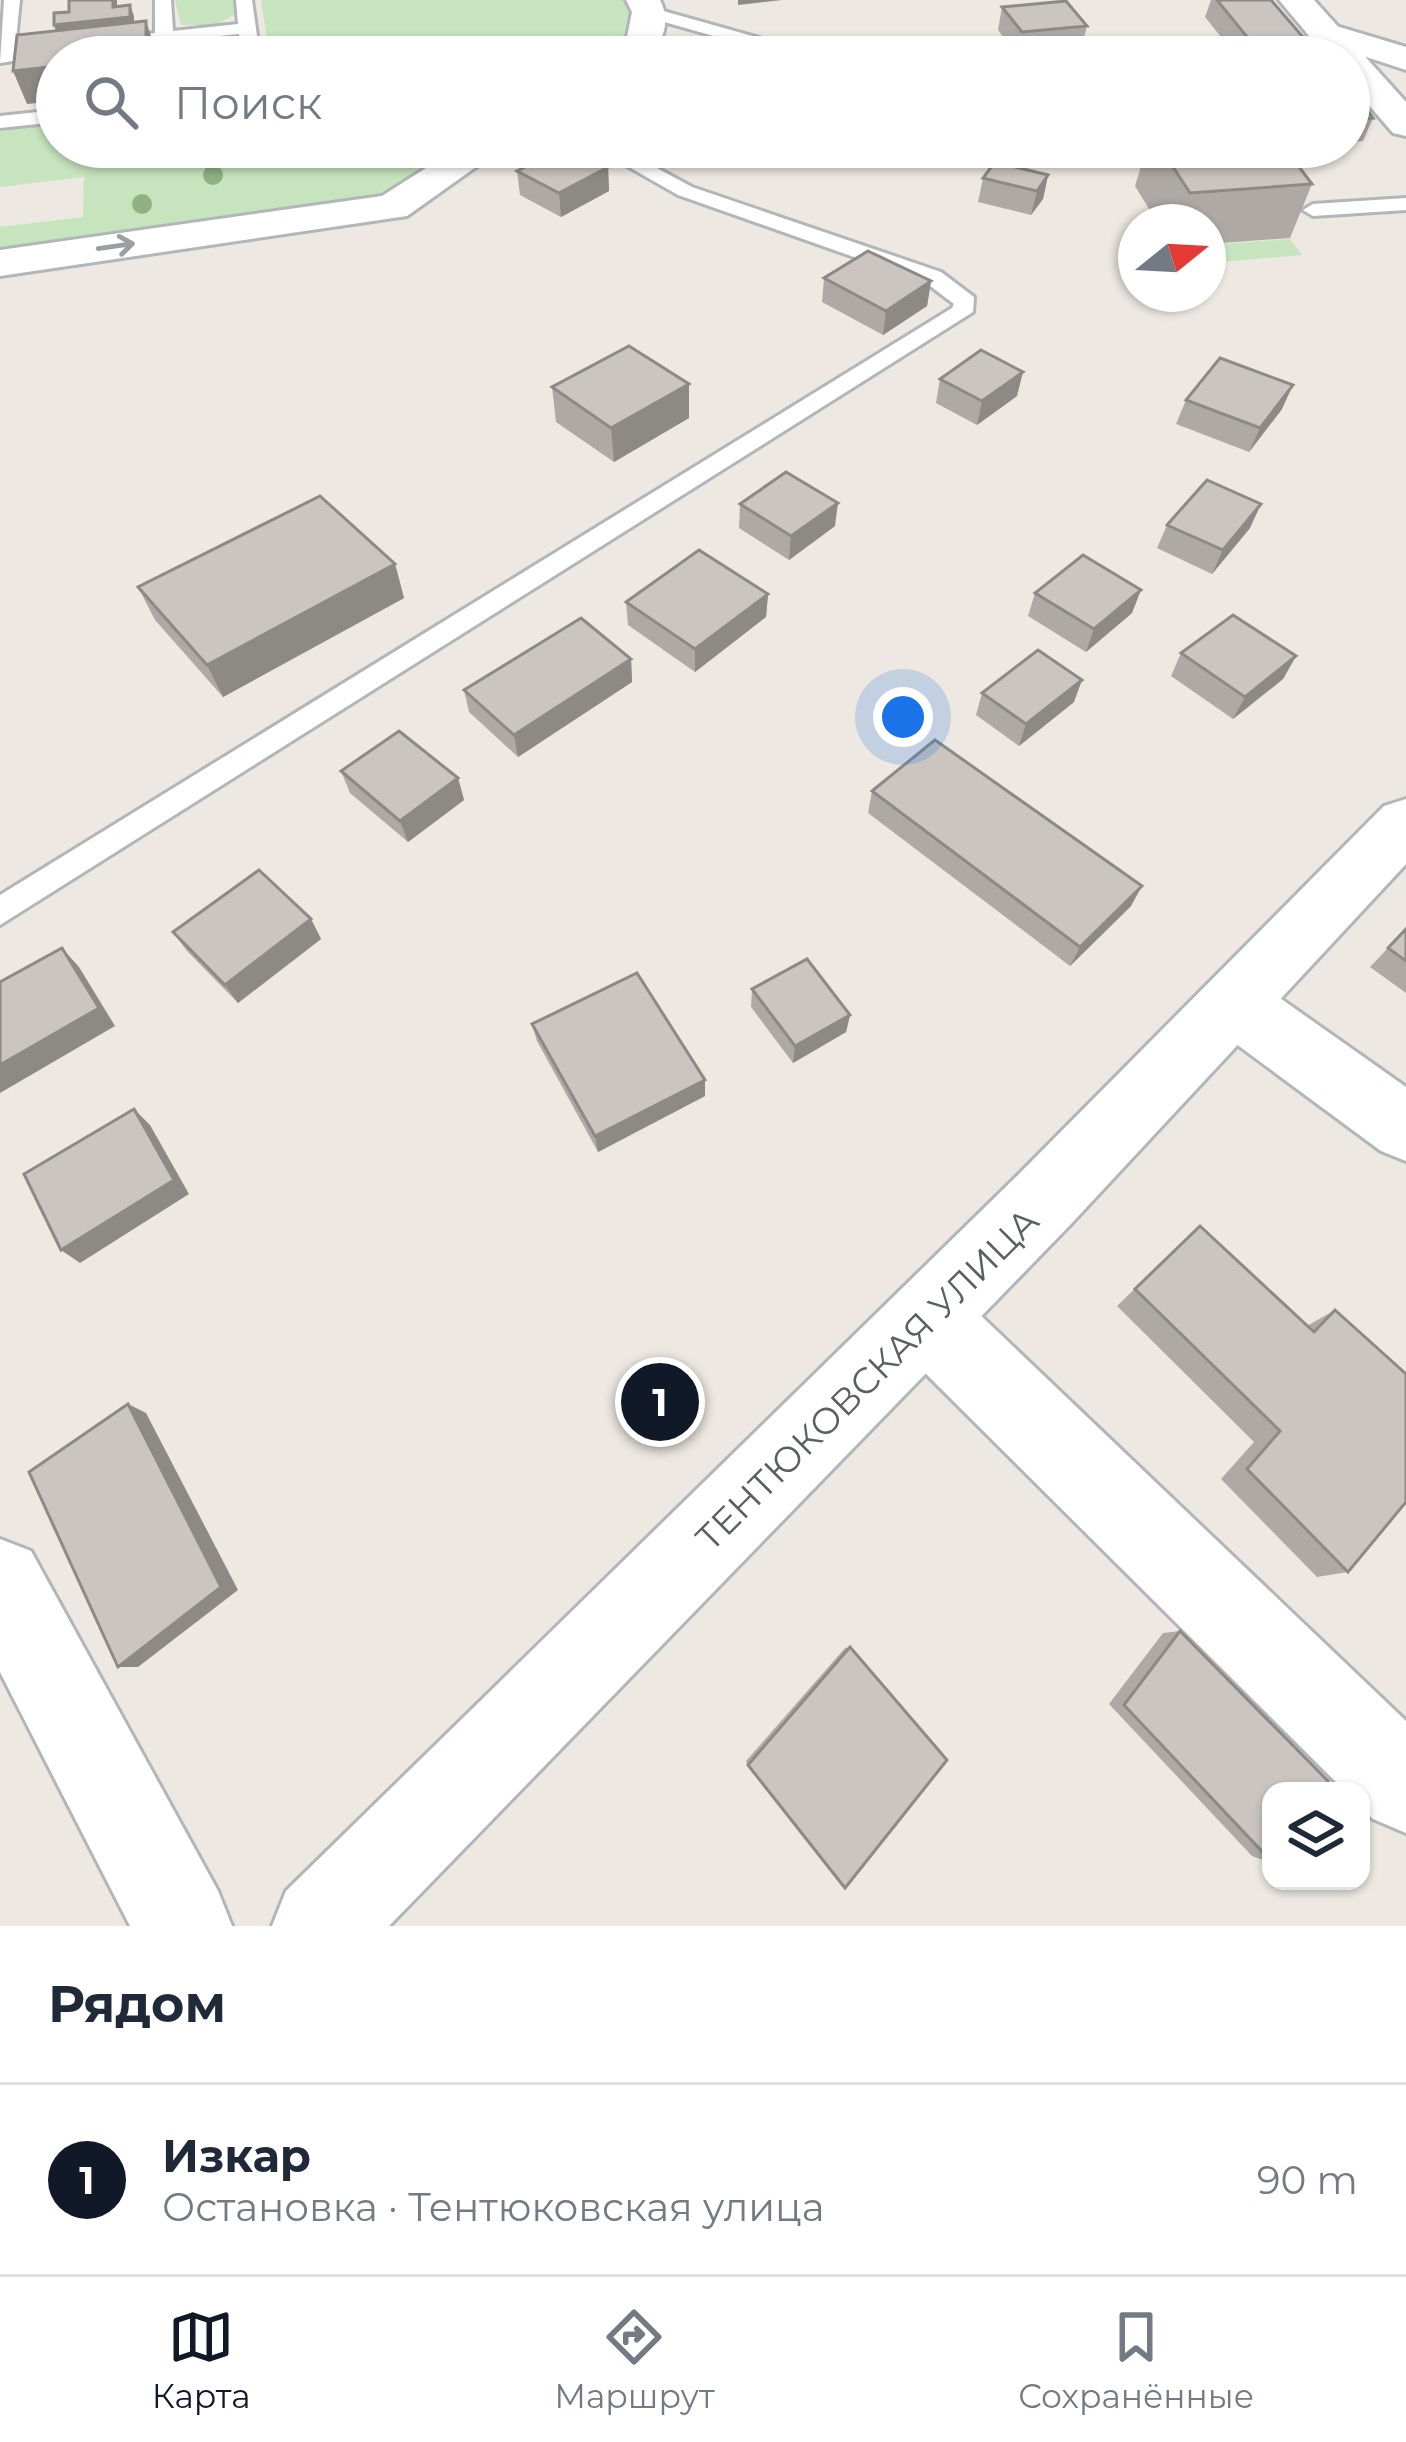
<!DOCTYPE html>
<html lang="ru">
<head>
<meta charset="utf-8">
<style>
	:root { --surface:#fff; --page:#f2f2f3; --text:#1f2937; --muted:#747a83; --line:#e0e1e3; --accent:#111827 }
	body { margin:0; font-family:Montserrat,sans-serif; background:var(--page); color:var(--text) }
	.controls { position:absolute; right:36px; bottom:36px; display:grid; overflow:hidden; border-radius:24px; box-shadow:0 3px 9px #0004 }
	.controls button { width:108px; height:108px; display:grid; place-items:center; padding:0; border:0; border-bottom:3px solid var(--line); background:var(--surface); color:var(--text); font:60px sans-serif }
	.compass { position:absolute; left:1118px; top:204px; width:108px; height:108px; border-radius:50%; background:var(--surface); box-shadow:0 3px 9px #0004; rotate:72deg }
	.you { position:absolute; left:903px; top:717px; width:42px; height:42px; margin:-30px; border:9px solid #fff; border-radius:50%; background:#1a73e8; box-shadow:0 0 0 18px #1a73e833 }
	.badge { display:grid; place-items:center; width:78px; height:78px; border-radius:50%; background:var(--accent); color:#fff; font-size:39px; font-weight:700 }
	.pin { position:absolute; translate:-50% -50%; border:6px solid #fff; box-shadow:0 3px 12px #0006 }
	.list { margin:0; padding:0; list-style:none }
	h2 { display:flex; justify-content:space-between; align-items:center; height:156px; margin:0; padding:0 48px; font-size:51px }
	h2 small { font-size:39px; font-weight:400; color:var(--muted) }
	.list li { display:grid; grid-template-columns:78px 1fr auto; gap:36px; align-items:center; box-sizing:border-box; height:192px; padding:0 48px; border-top:3px solid var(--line) }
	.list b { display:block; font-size:45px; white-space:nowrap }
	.list p { margin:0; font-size:39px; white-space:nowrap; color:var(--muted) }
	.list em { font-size:39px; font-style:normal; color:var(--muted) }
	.icon { flex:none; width:66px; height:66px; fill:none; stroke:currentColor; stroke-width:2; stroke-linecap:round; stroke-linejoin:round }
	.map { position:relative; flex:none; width:1406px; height:1926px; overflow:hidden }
	.search { position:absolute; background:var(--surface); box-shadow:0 3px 9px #0004; left:36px; right:36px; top:36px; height:132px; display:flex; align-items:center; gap:30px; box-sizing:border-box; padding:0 42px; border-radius:66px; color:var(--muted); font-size:45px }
	.sheet { height:348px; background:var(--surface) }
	nav { display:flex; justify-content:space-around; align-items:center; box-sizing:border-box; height:168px; border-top:3px solid var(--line); background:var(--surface); font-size:33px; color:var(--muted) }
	nav a { display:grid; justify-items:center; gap:6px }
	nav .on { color:var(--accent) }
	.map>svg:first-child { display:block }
</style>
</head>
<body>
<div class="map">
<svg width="1406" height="1926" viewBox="0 0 1406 1926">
	<rect width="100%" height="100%" fill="#ede8e1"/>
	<g fill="#c6e4bd">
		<polygon points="175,0 234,0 236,14 215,25 181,25"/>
		<polygon points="261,0 629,0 633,9 630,38 602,57 270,57"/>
		<polygon points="207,37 237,43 242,57 141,54 166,41"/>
		<polygon points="57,124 57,147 465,147 387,199 0,253 0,227 83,217 84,177 0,187 0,131"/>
		<polygon points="1290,239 1302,255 1208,263 1208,245"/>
	</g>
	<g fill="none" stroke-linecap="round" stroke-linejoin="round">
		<defs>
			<g id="lane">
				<polygon points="4,0 20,0 15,50 60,44 69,49 66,53 0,63"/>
				<polygon points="155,0 171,0 173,31 238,24 236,0 252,0 260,57 242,57 239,34 106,47 106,39 155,33"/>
				<polygon points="649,7 813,53 816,57 788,57 643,16 640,12"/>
				<polygon points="57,110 57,122 0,128 0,116"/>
				<polygon points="594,147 618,147 692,187 941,272 974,297 973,312 0,925 0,895 952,308 954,304 925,282 678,195"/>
				<polygon points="1406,198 1406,210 1313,216 1303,210 1313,204"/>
			</g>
			<g id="street">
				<path d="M 626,0 L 660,0 C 671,21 664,44 645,57 L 603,57 L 627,37 L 632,12 Z"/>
				<polygon points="1323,22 1406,47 1406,70 1311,39 1306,32 1311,25"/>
				<polygon points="459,147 504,147 407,216 0,276 0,250 382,196"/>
				<polygon points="1236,975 1260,984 1406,1087 1406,1161 1381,1151 1212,1026 1202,1005 1212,984"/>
				<polygon points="927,1280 955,1291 1406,1721 1406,1833 1373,1819 1361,1807 1361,1791 1345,1791 899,1347 888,1319 899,1291"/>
				<polygon points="0,1539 31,1551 218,1891 232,1926 130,1926 0,1672"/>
			</g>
			<g id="secondary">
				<polygon points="1279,0 1314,0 1406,102 1406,136 1393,133 1349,82 1349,57 1327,57"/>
				<polygon points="1406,799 1406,864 1071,1224 389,1926 272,1926 286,1891 1019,1174 1384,806"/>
			</g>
		</defs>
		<use href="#lane" stroke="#b2b6b9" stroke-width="6"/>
		<use href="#street" stroke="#b2b6b9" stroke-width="6"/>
		<use href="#secondary" stroke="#b1b6b9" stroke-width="6"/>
		<use href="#lane" fill="#fff" fill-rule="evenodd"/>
		<use href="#street" fill="#fff" fill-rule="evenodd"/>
		<use href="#secondary" fill="#fff" fill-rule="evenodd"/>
	</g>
	<g fill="#90b283">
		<circle cx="213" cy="175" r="10"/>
		<circle cx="142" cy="204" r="10"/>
	</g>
	<g fill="#aea9a5">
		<polygon points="1211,0 1271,0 1315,51 1313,57 1237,57 1205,17"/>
		<polygon points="1002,7 1087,26 1081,49 1017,55 998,30"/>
		<polygon points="1349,89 1373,118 1363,141 1349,142"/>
		<polygon points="1119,147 1284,147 1312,184 1290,238 1208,244 1208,222 1157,222 1135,186 1145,153 1124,155"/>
		<polygon points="608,167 609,191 561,217 520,195 517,171"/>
		<polygon points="1048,175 1043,199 1031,215 978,202 983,178"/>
		<polygon points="824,278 931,281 927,306 883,335 822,302"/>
		<polygon points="940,379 1017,396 977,425 936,403"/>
		<polygon points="689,384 689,418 614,462 556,422 552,387"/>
		<polygon points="1186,400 1282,409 1249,452 1176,424"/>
		<polygon points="740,504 835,526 789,560 739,528"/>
		<polygon points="1167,525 1250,528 1212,574 1157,548"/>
		<polygon points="395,564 404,598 223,697 155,620 138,587"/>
		<polygon points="1035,593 1132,613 1086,652 1028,616"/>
		<polygon points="768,594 766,617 695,672 628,625 626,602"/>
		<polygon points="1181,653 1296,656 1283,679 1233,719 1171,676"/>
		<polygon points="631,659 632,682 518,757 469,712 464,690"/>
		<polygon points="982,693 1074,702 1019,746 976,715"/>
		<polygon points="341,771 458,778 464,800 408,842 350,793"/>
		<polygon points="872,791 1131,906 1070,966 868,813"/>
		<polygon points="311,919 321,939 238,1003 187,951 173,932"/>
		<polygon points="1406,929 1406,993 1370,967"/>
		<polygon points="752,989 850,1015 846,1032 793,1063 751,1007"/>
		<polygon points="532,1024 705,1096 598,1152 537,1041"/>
		<polygon points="1200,1226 1307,1326 1335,1310 1348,1572 1317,1577 1221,1479 1254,1442 1117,1306"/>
		<polygon points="1180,1631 1271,1791 1271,1863 1252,1856 1109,1704 1163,1633"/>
		<polygon points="850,1647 748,1765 746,1761 845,1648"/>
	</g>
	<g fill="#8d8a86">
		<polygon points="113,0 117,0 117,18 130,5 134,16 134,28 58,37 54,25 113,7"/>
		<polygon points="738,0 782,0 738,5"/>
		<polygon points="146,21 157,54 157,57 143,57"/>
		<polygon points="57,66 57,101 27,104 13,71"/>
		<polygon points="608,167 609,191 561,217 559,193"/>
		<polygon points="1048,175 1043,199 1031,215 1037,191"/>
		<polygon points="931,281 927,306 883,335 886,311"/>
		<polygon points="1023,372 1017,396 977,425 982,401"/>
		<polygon points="689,384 689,418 614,462 611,428"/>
		<polygon points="1293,385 1282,409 1249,452 1260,428"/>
		<polygon points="838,503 835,526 789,560 791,536"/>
		<polygon points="1261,504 1250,528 1212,574 1223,550"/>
		<polygon points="395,564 404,598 223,697 207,665"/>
		<polygon points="1141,590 1132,613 1086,652 1094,629"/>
		<polygon points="768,594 766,617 695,672 695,649"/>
		<polygon points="1296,656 1283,679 1233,719 1245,697"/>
		<polygon points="631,659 632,682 518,757 514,735"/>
		<polygon points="1082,680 1074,702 1019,746 1026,724"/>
		<polygon points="458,778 464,800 408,842 400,821"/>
		<polygon points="1142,886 1131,906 1070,966 1080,947"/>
		<polygon points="311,919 321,939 238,1003 225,985"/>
		<polygon points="62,948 79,967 115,1026 0,1093 0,1065"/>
		<polygon points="850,1015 846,1032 793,1063 795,1046"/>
		<polygon points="705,1080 705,1096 598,1152 595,1136"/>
		<polygon points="134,1109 150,1125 189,1194 80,1263 61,1250"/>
		<polygon points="128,1404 146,1413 238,1590 138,1667 118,1667"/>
	</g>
	<g fill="#cac5c0" stroke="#8d8a86" stroke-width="3">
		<polygon points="69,0 113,0 113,7 130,5 130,17 54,25 54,13 69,12"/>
		<polygon points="1217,0 1271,0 1315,51 1261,54"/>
		<polygon points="1066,1 1087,26 1022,32 1002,7"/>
		<polygon points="146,21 146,57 57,57 57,66 13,71 17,35"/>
		<polygon points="1349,89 1352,89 1373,118 1349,119"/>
		<polygon points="565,147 608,167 559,193 517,171"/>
		<polygon points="1160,147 1284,147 1312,184 1190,193"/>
		<polygon points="995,162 1048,175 1037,191 983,178"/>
		<polygon points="868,251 931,281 886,311 824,278"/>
		<polygon points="629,346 689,384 611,428 552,387"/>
		<polygon points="981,350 1023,372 982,401 940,379"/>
		<polygon points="1220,358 1293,385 1260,428 1186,400"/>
		<polygon points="786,472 838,503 791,536 740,504"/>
		<polygon points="1207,480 1261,504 1223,550 1167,525"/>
		<polygon points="320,496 395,564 207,665 138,587"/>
		<polygon points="699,550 768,594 695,649 626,602"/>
		<polygon points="1083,555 1141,590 1094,629 1035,593"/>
		<polygon points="1233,615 1296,656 1245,697 1181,653"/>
		<polygon points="581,618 631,659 514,735 464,690"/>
		<polygon points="1038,650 1082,680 1026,724 982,693"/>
		<polygon points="399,731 458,778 400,821 341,771"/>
		<polygon points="935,740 1142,886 1080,947 872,791"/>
		<polygon points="259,870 311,919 225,985 173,932"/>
		<polygon points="1406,929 1406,961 1388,948"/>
		<polygon points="62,948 99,1008 0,1065 0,982"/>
		<polygon points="807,959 850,1015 795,1046 752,989"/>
		<polygon points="637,973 705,1080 595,1136 532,1024"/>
		<polygon points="134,1109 174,1180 61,1250 24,1174"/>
		<polygon points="1200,1226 1314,1332 1335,1310 1406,1374 1406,1502 1348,1572 1247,1469 1280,1431 1135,1289"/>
		<polygon points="128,1404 221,1587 118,1667 29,1472"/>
		<polygon points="1180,1631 1328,1781 1321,1791 1271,1791 1271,1861 1124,1705"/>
		<polygon points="850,1647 947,1760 845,1888 748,1765"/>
	</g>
	<defs><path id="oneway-shaft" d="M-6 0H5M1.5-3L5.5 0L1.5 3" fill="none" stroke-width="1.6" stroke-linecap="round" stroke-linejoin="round" transform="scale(3)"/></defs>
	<use stroke="#9c9fa1" href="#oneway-shaft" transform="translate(116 246) rotate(-8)"/>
	<g text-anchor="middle" stroke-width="12" stroke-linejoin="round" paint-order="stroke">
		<g font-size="36" fill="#5a5f62" stroke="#fff">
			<text transform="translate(867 1379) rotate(-45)" y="13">ТЕНТЮКОВСКАЯ УЛИЦА</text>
		</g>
	</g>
</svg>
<div class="controls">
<button><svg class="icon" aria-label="layers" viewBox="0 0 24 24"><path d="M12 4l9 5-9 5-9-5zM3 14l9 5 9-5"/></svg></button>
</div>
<svg class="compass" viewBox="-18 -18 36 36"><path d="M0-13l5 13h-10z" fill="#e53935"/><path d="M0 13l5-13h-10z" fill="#747a83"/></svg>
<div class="you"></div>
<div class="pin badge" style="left:660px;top:1402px">1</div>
<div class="search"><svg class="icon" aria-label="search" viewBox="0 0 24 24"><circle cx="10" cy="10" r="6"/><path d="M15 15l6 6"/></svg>Поиск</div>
</div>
<section class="sheet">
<h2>Рядом<small></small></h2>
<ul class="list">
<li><span class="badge">1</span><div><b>Изкар</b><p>Остановка · Тентюковская улица</p></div><em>90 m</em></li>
</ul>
</section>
<nav>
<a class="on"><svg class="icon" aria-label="map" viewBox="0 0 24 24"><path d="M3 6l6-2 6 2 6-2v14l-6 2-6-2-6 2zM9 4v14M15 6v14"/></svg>Карта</a>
<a><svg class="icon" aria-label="directions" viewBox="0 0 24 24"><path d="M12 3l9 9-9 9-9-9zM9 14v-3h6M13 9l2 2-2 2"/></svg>Маршрут</a>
<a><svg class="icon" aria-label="saved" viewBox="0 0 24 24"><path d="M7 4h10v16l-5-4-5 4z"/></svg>Сохранённые</a>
</nav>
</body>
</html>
